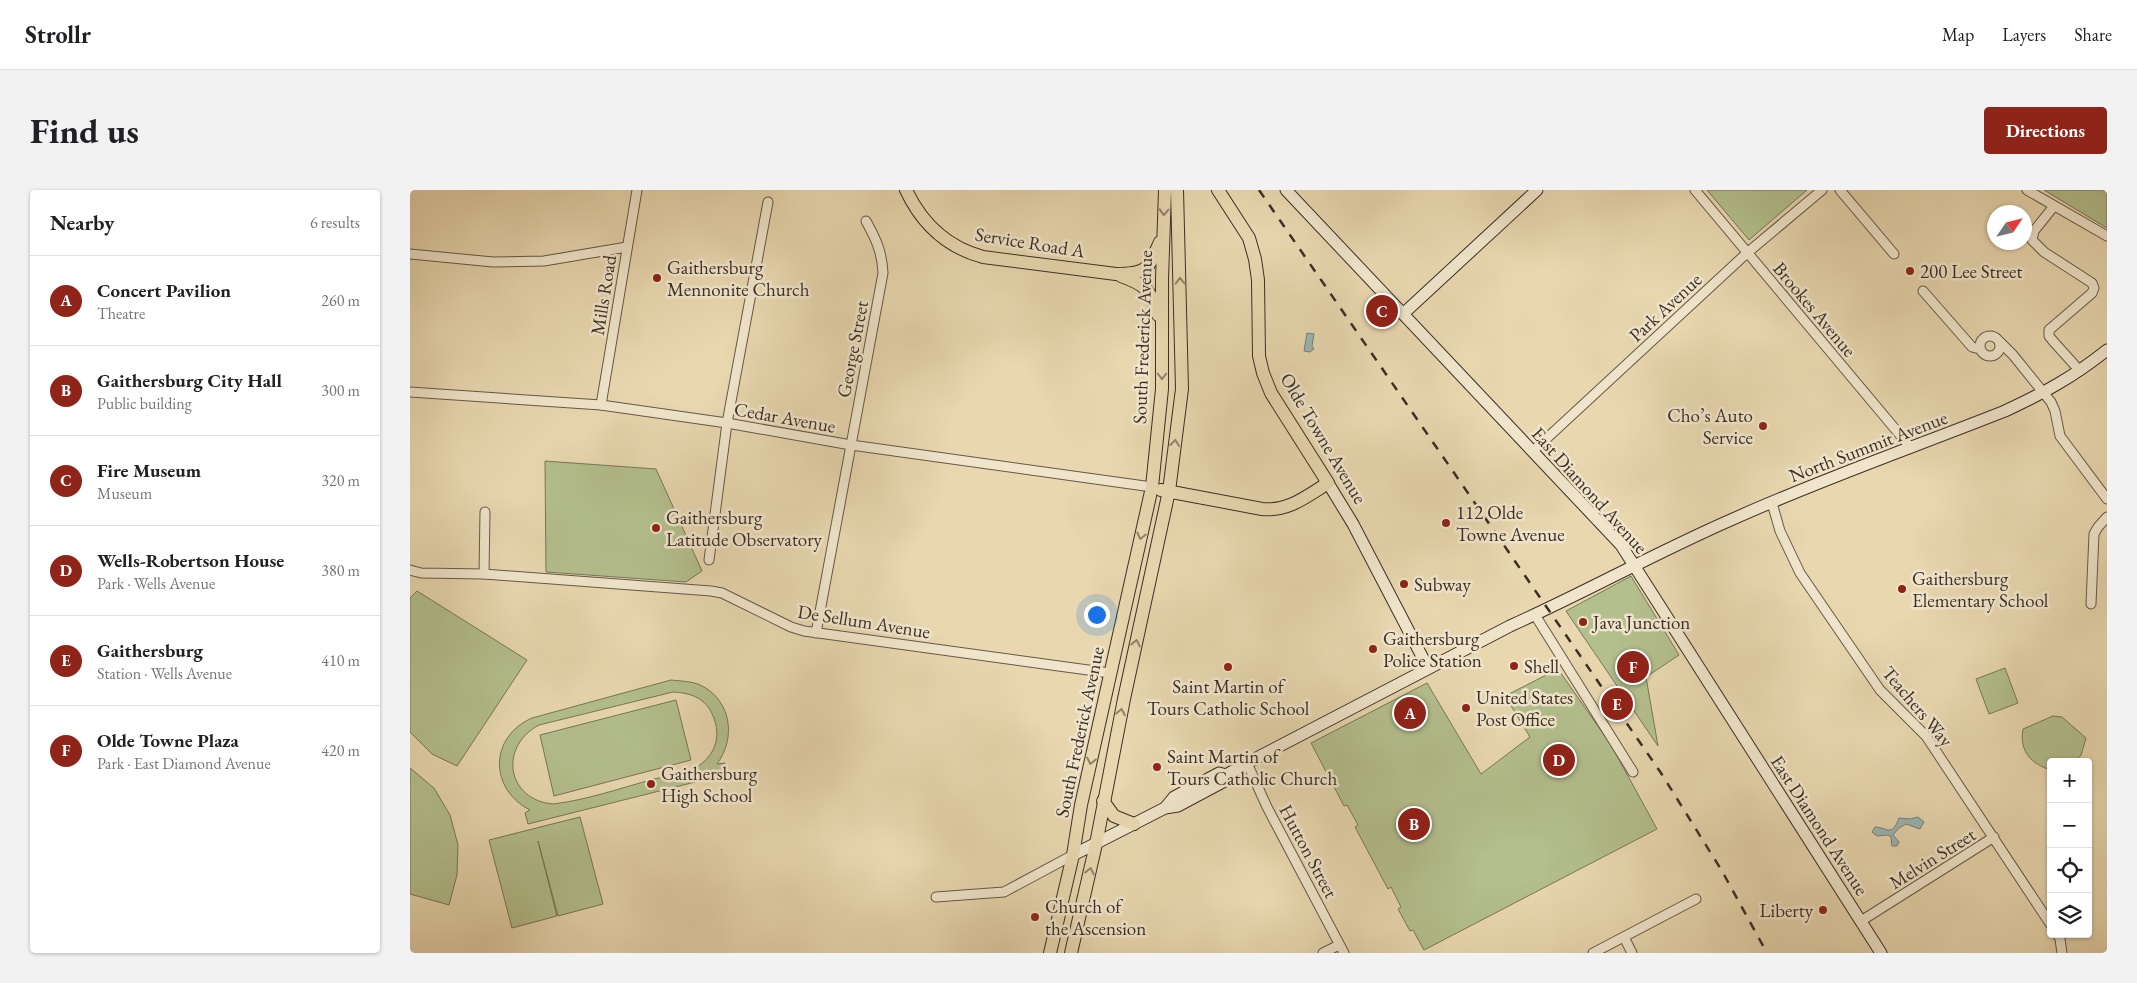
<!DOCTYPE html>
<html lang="en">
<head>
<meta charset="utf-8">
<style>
	:root { --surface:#fff; --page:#f2f2f2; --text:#202124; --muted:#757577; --line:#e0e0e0; --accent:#8f2418 }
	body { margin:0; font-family:"EB Garamond",serif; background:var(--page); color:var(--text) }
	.controls { position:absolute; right:15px; bottom:15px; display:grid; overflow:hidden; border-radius:5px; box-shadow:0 1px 4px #0004 }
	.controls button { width:45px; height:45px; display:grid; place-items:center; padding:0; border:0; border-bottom:1px solid var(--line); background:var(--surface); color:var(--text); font:25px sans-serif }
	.compass { position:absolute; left:1577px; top:15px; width:45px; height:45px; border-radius:50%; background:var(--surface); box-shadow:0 1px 4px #0004; rotate:55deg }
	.you { position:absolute; left:686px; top:424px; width:18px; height:18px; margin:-12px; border:4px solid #fff; border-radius:50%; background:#1a73e8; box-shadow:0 0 0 8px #1a73e833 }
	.badge { display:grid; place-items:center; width:32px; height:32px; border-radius:50%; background:var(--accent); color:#fff; font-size:16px; font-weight:700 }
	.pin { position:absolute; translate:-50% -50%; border:2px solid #fff; box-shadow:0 1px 5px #0006 }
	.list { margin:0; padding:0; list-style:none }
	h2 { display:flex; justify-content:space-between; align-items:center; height:65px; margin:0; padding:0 20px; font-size:21px }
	h2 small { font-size:16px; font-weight:400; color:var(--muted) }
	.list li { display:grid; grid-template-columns:32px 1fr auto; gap:15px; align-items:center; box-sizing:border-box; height:90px; padding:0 20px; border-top:1px solid var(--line) }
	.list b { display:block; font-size:19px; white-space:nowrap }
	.list p { margin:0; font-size:16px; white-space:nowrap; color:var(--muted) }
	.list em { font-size:16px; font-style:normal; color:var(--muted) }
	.icon { flex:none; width:28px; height:28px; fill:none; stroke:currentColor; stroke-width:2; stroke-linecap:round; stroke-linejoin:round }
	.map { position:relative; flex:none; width:1697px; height:763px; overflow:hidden; border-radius:5px }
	header { display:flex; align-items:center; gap:30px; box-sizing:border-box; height:70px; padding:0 25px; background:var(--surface); border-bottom:1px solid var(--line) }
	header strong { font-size:24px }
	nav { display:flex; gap:28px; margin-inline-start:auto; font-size:18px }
	.intro { display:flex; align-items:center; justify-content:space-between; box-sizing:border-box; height:120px; padding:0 30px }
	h1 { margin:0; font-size:35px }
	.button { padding:12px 22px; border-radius:5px; background:var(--accent); color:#fff; font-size:18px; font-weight:700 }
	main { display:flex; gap:30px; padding:0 30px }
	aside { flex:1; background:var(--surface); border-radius:5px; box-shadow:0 1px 4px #0004 }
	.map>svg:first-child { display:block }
</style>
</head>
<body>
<header>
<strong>Strollr</strong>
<nav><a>Map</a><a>Layers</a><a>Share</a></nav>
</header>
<div class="intro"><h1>Find us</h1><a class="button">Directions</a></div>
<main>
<aside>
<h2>Nearby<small>6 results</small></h2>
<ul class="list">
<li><span class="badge">A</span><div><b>Concert Pavilion</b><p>Theatre</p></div><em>260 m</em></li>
<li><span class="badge">B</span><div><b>Gaithersburg City Hall</b><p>Public building</p></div><em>300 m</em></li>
<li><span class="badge">C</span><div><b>Fire Museum</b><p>Museum</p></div><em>320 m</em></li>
<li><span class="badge">D</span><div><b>Wells-Robertson House</b><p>Park · Wells Avenue</p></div><em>380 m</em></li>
<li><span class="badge">E</span><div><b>Gaithersburg</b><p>Station · Wells Avenue</p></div><em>410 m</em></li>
<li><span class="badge">F</span><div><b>Olde Towne Plaza</b><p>Park · East Diamond Avenue</p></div><em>420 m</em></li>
</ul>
</aside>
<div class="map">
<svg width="1697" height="763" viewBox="0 0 1697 763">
	<rect width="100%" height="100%" fill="#e8d7af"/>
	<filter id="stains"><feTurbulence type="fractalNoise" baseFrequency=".004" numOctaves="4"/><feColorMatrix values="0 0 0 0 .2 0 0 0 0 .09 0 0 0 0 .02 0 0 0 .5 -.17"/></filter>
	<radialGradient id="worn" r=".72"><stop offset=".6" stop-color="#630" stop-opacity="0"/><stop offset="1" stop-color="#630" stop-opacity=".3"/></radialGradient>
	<g fill="#b3bf8d" stroke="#77765a" fill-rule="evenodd">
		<polygon points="1297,0 1397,0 1339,50"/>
		<polygon points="1634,0 1697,0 1697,38"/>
		<polygon points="135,271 246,279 292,381 276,392 136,382"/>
		<polygon points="1221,386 1269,465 1236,487 1248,556 1156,421"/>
		<polygon points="7,401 117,470 47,576 22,564 0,542 0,408"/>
		<polygon points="1595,478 1608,513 1579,524 1566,489"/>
		<polygon points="1148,479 1201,555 1247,639 1014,760 1003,740 1000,741 988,719 991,717 981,697 978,699 945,637 948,635 937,615 934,616 901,553 1017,493 1071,584 1120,547 1095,506"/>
		<path d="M 261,490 C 270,491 279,491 288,494 C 321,508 327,547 307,574 L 315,573 L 317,584 L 118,634 L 115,623 L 120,620 C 79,599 79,547 122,528 ZM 263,502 C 281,503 296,508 303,526 C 312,546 305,567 285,578 C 274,585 257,586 244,589 C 211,598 177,610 143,614 C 97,610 88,557 129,535 Z"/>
		<polygon points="266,510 281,570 144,606 130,545"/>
		<path d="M 1643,526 L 1652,527 L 1676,548 L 1671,565 L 1665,572 L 1641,572 L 1641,580 C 1621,574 1609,561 1613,539 Z"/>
		<polygon points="0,578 24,598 40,625 48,655 47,685 39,715 0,704"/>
		<polygon points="170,627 193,714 148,726 128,651 147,726 102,738 79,650"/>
	</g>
	<g fill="#9bb7b5" stroke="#75807c">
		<polygon points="897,143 904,144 902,156 904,159 900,162 894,161"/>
		<path d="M 1508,627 L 1514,632 L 1510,639 L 1496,634 L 1489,638 L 1483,645 L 1489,652 L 1487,656 L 1482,656 L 1481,647 L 1478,645 L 1467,646 L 1462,642 L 1465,637 C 1478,638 1482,647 1489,628 L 1500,629 Z"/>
	</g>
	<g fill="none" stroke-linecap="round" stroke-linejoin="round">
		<defs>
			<g id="street">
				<polyline points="1285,0 1501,258"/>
				<polyline points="1430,0 1484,64"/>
				<polyline points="1617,0 1697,46"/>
				<polyline points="1644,16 1624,41 1622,50 1634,62 1682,93 1684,98 1682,103 1639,140 1639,146 1643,151 1670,181"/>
				<polyline points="0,64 83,72 134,71 217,57"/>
				<polyline points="1513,101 1562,157 1570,159"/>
				<circle cx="1580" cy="156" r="10"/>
				<polyline points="1590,152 1603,165 1641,212 1645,221 1650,246 1697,309"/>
				<polyline points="0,202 191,215 317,233 441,255 742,297"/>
				<polyline points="191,215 227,0"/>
				<polyline points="1123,261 1337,63 1412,0"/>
				<polyline points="1362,313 1370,341 1390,383 1470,500 1516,546 1641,735"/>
				<polyline points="299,370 317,233 358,12"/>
				<polyline points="0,380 11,383 74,384 301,401 312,403 381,437 394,441 700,483"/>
				<polyline points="74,384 75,322"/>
				<polyline points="1681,414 1684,344 1688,337 1697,327"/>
				<polyline points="1125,425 1223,582"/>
				<path d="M 406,443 L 473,83 C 472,62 466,49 456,31"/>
				<polyline points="837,573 857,617 934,763"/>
				<polyline points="526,707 594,702 663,665"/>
				<polyline points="1451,731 1584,647"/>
				<polyline points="1647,744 1650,749 1652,763"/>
				<polyline points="1214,747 1222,763"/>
				<polyline points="913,763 929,755"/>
				<polyline points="1183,763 1286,709"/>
			</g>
			<g id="secondary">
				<polyline points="876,0 1211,355 1471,763"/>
				<polyline points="993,124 1127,0"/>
				<polyline points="918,293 943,334 1018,478"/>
				<polyline points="755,618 764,607 809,583 816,585"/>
				<path d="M 663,665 L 755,618 L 768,616 L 813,592 L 816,585 L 837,573 L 1100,436 C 1176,402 1247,362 1323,329 C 1412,289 1504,257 1595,221 C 1634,203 1663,187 1697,160"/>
			</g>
			<g id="primary">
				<path d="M 496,0 C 512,34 536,57 573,67 L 706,84 C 738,84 738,79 750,52"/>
				<path d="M 711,86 C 736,95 741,100 748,125"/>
				<path d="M 751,300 L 852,319 C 878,322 897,306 918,293 L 861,203 L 853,183 L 849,166 L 848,90 L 845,69 L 839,48 L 808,0"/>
				<polyline points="693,611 704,626 724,634"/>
				<polyline points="640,763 663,665 671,615 742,297 752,199 752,89 755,0"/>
				<polyline points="661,763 686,654 714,509 759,301 772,199 767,0"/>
			</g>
		</defs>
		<use href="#street" stroke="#665849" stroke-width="11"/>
		<use href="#secondary" stroke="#3b2e27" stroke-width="13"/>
		<use href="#primary" stroke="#3b2e27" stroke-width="14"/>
		<use href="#street" stroke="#f0e5cb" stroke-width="9"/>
		<use href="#secondary" stroke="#f0e5cb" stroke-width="11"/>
		<use href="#primary" stroke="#e8d7af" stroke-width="12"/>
		<polyline stroke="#3b2e27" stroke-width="2.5" stroke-dasharray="9 9" stroke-linecap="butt" points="849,0 1251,583 1312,681 1357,763"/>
	</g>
	<defs><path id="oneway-chevron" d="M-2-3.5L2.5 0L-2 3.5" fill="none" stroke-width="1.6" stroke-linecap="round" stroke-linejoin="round" transform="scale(1.25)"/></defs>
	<g stroke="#92826b">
		<use href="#oneway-chevron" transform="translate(754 22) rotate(92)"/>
		<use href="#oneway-chevron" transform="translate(770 91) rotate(-91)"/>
		<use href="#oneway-chevron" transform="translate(752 186) rotate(90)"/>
		<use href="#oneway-chevron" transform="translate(765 253) rotate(-83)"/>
		<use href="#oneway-chevron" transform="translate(731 346) rotate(103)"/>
		<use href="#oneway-chevron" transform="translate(726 453) rotate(-78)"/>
		<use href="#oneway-chevron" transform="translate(711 522) rotate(-79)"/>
		<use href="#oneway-chevron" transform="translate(681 571) rotate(102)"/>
		<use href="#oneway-chevron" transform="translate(680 681) rotate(-78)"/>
	</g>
	<g fill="#8f2418" stroke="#f0e5cb" stroke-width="2">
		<circle cx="1500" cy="81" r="5"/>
		<circle cx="247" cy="88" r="5"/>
		<circle cx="1353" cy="236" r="5"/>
		<circle cx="1036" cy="333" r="5"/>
		<circle cx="246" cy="338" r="5"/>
		<circle cx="994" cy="394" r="5"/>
		<circle cx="1492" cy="399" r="5"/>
		<circle cx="1173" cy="432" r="5"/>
		<circle cx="963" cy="459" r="5"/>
		<circle cx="1104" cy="476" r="5"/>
		<circle cx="818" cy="477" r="5"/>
		<circle cx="1056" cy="518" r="5"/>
		<circle cx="747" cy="577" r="5"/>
		<circle cx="241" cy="594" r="5"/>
		<circle cx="1413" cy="720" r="5"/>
		<circle cx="625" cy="727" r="5"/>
	</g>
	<g text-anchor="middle" stroke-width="5" stroke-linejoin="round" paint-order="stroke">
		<g font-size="19" fill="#3b2e27" stroke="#f0e5cb">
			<text transform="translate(620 52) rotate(9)" y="7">Service Road A</text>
			<text transform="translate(193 105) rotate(-81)" y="7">Mills Road</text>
			<text transform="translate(1255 117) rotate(-43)" y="7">Park Avenue</text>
			<text transform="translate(1405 119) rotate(50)" y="7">Brookes Avenue</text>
			<text transform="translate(732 147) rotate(-88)" y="7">South Frederick Avenue</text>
			<text transform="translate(442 159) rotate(-79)" y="7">George Street</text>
			<text transform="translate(375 227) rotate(10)" y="7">Cedar Avenue</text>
			<text transform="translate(914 248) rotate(59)" y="7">Olde Towne Avenue</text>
			<text transform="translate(1458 256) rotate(-21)" y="7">North Summit Avenue</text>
			<text transform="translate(1180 300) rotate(48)" y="7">East Diamond Avenue</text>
			<text transform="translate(454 431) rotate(9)" y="7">De Sellum Avenue</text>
			<text transform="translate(1508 516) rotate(50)" y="7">Teachers Way</text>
			<text transform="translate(669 542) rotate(-78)" y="7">South Frederick Avenue</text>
			<text transform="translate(1410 635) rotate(57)" y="7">East Diamond Avenue</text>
			<text transform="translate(899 661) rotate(62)" y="7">Hutton Street</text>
			<text transform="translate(1522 668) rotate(-32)" y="7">Melvin Street</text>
		</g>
		<g font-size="19" fill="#3b2e27" stroke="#f0e5cb" text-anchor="start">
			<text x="257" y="84">Gaithersburg<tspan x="257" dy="22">Mennonite Church</tspan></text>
			<text x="1510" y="88">200 Lee Street</text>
			<text x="1343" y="232" text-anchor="end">Cho’s Auto<tspan x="1343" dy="22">Service</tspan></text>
			<text x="1046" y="329">112 Olde<tspan x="1046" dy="22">Towne Avenue</tspan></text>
			<text x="256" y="334">Gaithersburg<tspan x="256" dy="22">Latitude Observatory</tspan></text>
			<text x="1502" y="395">Gaithersburg<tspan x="1502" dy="22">Elementary School</tspan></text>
			<text x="1004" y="401">Subway</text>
			<text x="1183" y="439">Java Junction</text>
			<text x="973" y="455">Gaithersburg<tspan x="973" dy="22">Police Station</tspan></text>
			<text x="1114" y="483">Shell</text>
			<text x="818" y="503" text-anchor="middle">Saint Martin of<tspan x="818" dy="22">Tours Catholic School</tspan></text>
			<text x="1066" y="514">United States<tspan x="1066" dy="22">Post Office</tspan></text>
			<text x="757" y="573">Saint Martin of<tspan x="757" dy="22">Tours Catholic Church</tspan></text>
			<text x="251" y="590">Gaithersburg<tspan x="251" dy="22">High School</tspan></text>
			<text x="635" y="723">Church of<tspan x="635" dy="22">the Ascension</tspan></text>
			<text x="1403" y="727" text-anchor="end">Liberty</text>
		</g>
	</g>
	<rect width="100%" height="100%" filter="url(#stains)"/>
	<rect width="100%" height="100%" fill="url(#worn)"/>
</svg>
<div class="controls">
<button>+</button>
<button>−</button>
<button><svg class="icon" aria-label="locate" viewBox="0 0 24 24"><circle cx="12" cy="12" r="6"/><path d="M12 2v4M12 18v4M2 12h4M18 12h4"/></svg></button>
<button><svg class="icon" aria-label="layers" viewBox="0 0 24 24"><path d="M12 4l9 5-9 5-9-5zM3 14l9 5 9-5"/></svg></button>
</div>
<svg class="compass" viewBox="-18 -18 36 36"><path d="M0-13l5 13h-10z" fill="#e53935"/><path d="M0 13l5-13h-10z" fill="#757577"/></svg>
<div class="you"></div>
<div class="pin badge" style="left:1000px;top:523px">A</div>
<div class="pin badge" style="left:1004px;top:634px">B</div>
<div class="pin badge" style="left:972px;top:121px">C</div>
<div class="pin badge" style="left:1149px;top:570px">D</div>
<div class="pin badge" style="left:1207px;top:514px">E</div>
<div class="pin badge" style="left:1223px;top:477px">F</div>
</div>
</main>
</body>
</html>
